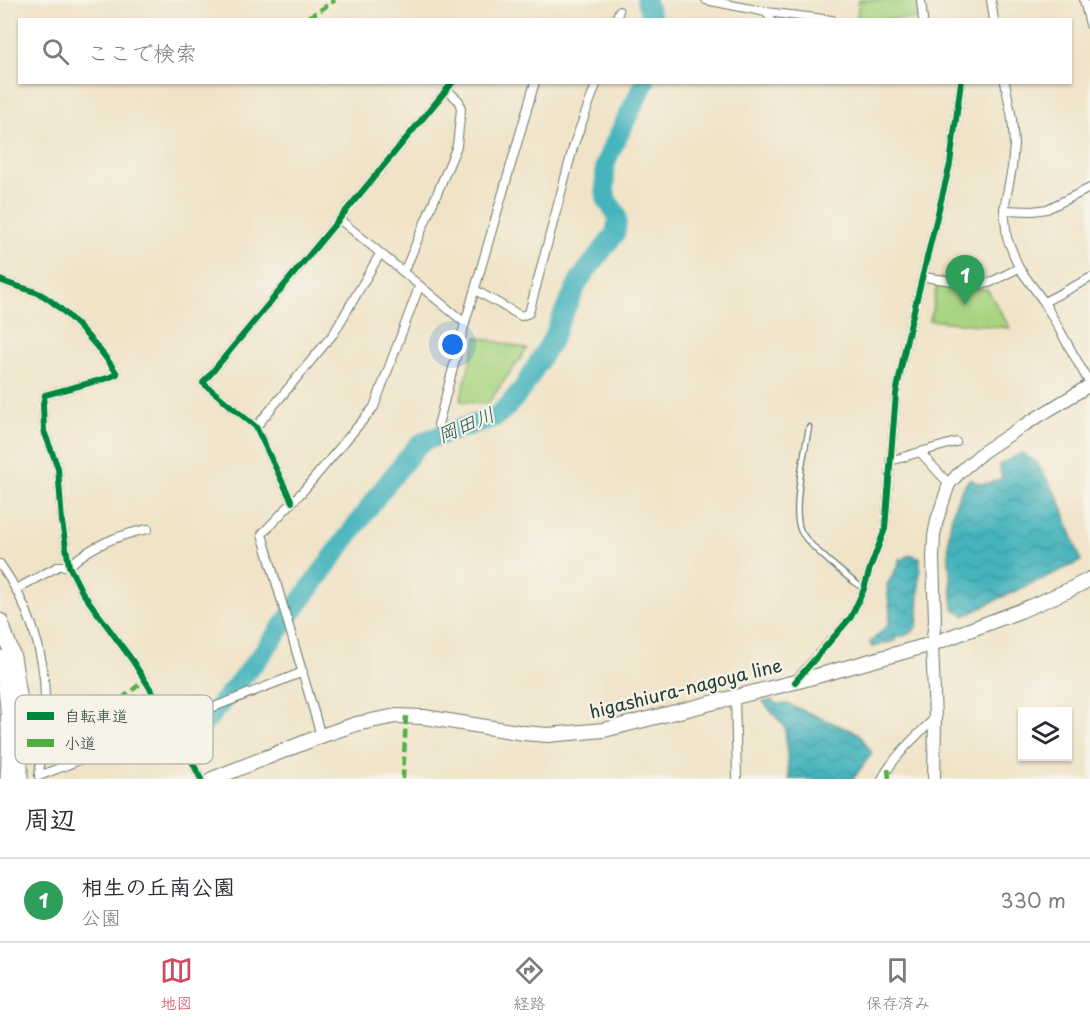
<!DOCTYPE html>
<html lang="ja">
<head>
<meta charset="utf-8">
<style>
	:root { --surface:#fff; --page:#f7f7f7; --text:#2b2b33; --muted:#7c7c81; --line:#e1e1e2; --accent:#d1495b }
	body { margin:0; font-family:"Playpen Sans","Klee One",sans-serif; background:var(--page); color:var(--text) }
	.controls { position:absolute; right:18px; bottom:18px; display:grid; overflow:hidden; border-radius:0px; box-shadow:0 2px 4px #0004 }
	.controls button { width:54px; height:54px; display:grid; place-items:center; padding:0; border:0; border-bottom:2px solid var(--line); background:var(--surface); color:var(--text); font:30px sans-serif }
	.you { position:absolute; left:453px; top:345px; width:21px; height:21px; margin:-15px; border:4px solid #fff; border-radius:50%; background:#1a73e8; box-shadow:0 0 0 9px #1a73e833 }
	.badge { display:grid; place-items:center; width:39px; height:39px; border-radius:50%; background:var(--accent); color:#fff; font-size:20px; font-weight:700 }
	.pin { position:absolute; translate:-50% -50px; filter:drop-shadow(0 2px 3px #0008) }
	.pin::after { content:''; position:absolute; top:32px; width:21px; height:18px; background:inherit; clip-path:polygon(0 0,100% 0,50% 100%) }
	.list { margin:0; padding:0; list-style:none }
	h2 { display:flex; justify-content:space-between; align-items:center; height:78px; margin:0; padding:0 24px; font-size:26px }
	h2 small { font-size:20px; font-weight:400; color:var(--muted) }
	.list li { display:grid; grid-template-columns:39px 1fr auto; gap:18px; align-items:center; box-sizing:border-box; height:84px; padding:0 24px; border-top:2px solid var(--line) }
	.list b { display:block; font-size:22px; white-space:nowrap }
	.list p { margin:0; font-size:20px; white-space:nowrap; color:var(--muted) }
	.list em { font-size:20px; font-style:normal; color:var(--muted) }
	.icon { flex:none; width:33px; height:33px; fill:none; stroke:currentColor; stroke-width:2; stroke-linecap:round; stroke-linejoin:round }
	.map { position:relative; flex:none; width:1090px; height:779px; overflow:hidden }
	.search { position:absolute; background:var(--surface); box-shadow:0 2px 4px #0004; left:18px; right:18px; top:18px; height:66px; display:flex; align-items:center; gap:15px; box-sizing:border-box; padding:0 21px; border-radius:0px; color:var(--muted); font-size:22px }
	.sheet { height:162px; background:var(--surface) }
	nav { display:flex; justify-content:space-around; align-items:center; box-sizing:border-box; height:84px; border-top:2px solid var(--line); background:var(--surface); font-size:16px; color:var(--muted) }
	nav a { display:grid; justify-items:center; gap:3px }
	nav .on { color:var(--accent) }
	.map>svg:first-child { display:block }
</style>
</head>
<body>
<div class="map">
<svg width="1090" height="779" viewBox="0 0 1090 779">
	<defs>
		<pattern id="water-waves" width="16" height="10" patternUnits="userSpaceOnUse" patternTransform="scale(1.5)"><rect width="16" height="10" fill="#45b4bd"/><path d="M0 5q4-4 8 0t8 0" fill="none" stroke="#39949a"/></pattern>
	</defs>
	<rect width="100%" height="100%" fill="#f7f3e8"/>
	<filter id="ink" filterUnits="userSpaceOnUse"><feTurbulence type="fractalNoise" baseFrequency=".0167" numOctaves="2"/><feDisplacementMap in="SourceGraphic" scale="12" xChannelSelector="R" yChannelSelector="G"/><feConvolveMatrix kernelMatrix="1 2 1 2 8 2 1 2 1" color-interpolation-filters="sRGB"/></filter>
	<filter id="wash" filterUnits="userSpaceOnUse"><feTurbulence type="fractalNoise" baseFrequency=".008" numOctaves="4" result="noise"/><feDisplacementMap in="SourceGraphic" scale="24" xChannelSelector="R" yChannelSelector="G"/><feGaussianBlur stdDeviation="1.35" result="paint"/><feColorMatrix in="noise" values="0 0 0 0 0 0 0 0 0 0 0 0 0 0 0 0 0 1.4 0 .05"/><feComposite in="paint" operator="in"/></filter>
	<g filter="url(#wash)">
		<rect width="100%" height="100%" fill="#f0e3c7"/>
		<g fill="#a8d481" stroke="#64885a" stroke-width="1.5">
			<polygon points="859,0 917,0 920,19 876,19 857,17"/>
			<polygon points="938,280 976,289 987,289 1010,328 930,320"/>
			<polygon points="477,337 527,349 487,405 460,401"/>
		</g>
		<g fill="url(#water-waves)" stroke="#327878" stroke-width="1.5">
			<path d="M 1021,453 L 1036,462 L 1059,499 L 1081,561 L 998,599 L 965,616 L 953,608 C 950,571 942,530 959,495 C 961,490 966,484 969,479 C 983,487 988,484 1002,478 L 999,465 Z"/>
			<path d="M 909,555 L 914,555 L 915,557 L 920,557 L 918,619 C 916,633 910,635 896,637 L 895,641 L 872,647 L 870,643 L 888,625 L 890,613 L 887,585 L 899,564 L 899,559 L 904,559 Z"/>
			<polygon points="772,700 778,704 788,704 859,734 872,753 853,779 789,779 785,727 763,702"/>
		</g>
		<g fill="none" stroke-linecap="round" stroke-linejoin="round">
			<g stroke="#45b4bd" stroke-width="20">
				<polyline points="646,0 652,20"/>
				<polyline points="199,730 261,655 381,491 418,445 429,439 495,417 508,406 523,388 553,338 563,314 580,279 615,234 617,222 616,213 607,201 605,191 605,166 610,152 645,82"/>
			</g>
		</g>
	</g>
	<g filter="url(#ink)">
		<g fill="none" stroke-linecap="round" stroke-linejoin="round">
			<defs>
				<path id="lane" d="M 809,427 C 805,451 792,507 800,529 C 805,544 850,579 864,589"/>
				<g id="street">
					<polyline points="706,0 766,12 771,20"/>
					<polyline points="921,0 923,20"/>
					<polyline points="991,0 994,20"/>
					<polyline points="1084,0 1090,25"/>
					<polyline points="766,12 832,20"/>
					<polyline points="616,20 619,11"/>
					<polyline points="1005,82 1012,118 1014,144 1012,168 1004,209 1007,238 1019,268 1044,302 1090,384"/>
					<polyline points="1004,210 1033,211 1047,209 1090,188"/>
					<polyline points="339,219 465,323"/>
					<polyline points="402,271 407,265 457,146 461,109 459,101 447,90"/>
					<polyline points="923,277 976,284 989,283 1019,268"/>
					<path d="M 0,280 C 13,286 27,288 40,294 C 62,305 104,352 117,374 L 108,378 L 45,395 L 43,404 L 44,431 L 58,468 L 62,522 L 69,566 L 82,592 L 132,660 L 172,723 L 201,779"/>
					<polyline points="475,290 521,316 529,313 574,144 597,82"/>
					<polyline points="1044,302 1090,278"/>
					<polyline points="438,425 465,323 535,82"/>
					<polyline points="256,427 334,333 380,254"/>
					<polyline points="920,452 956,442"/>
					<polyline points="890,461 920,452 949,484"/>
					<polyline points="292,502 256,427 203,383 453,82"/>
					<path d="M 0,564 C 27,602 45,650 45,698 C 45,724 41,751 39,776 L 303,672"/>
					<path d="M 16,589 L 59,566 L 69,566 C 90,546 121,534 148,529"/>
					<polyline points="795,681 851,617 864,589 870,568 885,529 896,394 907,339 950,164 961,82"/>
					<polyline points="735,696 737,779"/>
					<polyline points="321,736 262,534 304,490 374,407 419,287"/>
					<path d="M 882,779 C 894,756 916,736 935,718"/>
				</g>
				<polyline id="secondary" points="934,779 935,718 932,644 935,621 933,558 934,536 937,520 949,484 961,471 983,452 1018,429 1090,385"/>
				<polyline id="primary" points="212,779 321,736 356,724 396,716 424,717 524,733 548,735 604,730 795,682 932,644 1020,611 1069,590 1090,579"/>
				<g id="highway">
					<polyline points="0,621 13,657 20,701 20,779"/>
					<path d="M 0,658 C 3,668 4,679 6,690 C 10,720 10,749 8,779"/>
				</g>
			</defs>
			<use href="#lane" stroke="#687767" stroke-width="7"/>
			<use href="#street" stroke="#687767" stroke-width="10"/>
			<use href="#secondary" stroke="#687767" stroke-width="14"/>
			<use href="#primary" stroke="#687767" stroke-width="16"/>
			<use href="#highway" stroke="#687767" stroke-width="17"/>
			<use href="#lane" stroke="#fff" stroke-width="4.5"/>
			<use href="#street" stroke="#fff" stroke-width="8"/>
			<use href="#secondary" stroke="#fff" stroke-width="12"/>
			<use href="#primary" stroke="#fff" stroke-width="14"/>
			<use href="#highway" stroke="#fff" stroke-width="15"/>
			<g stroke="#52ad45" stroke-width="4.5" stroke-dasharray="9 4.5" stroke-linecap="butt">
				<path d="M 295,20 C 316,16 318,11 335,0"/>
				<polyline points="44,717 114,705 145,680"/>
				<polyline points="888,769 889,779"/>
				<polyline points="403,779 406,716"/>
			</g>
			<defs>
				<g id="cycleway">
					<path d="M 0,280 C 13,286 27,288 40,294 C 62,305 104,352 117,374 L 108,378 L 45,395 L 43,404 L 44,431 L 58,468 L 62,522 L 69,566 L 82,592 L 132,660 L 172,723 L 201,779"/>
					<polyline points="292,502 256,427 203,383 453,82"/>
					<polyline points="795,682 851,617 864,589 870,568 885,529 896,394 907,339 950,164 961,82"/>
				</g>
			</defs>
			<use href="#cycleway" stroke="#f7f3e8" stroke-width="10"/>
			<use href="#cycleway" stroke="#00873e" stroke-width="6"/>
		</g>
	</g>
	<g text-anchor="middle" stroke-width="4.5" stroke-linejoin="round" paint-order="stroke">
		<g font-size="18" fill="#1f3d34" stroke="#f7f3e8">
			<text transform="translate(686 689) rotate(-14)" y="6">higashiura-nagoya line</text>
		</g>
		<g font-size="20" font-style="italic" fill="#285b56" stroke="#f7f3e8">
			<text transform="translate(466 425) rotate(-23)" y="7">岡田川</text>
		</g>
	</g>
	<rect x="15" y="695" width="198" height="69" rx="9" fill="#f7f3e8" stroke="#b6bcb2" stroke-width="1.5"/>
	<rect x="27" y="712" width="27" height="8" fill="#00873e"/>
	<rect x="27" y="739" width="27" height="8" fill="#52ad45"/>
	<g font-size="16" fill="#1f3d34">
		<text x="64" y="722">自転車道</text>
		<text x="64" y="749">小道</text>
	</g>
</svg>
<div class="controls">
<button><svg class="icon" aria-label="layers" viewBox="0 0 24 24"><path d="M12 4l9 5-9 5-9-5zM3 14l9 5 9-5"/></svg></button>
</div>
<div class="you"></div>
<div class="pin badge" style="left:965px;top:305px;background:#2e9e5b">1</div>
<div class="search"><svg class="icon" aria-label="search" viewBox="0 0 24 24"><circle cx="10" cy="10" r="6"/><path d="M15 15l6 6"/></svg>ここで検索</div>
</div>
<section class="sheet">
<h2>周辺<small></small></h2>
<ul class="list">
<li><span class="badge" style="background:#2e9e5b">1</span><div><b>相生の丘南公園</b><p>公園</p></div><em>330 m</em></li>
</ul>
</section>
<nav>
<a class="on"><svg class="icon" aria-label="map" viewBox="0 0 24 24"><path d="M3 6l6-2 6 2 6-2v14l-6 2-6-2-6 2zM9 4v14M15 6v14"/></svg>地図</a>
<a><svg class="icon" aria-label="directions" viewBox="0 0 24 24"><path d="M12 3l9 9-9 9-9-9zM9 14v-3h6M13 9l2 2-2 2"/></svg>経路</a>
<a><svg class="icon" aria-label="saved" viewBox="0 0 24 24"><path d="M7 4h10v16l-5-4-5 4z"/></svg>保存済み</a>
</nav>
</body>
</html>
